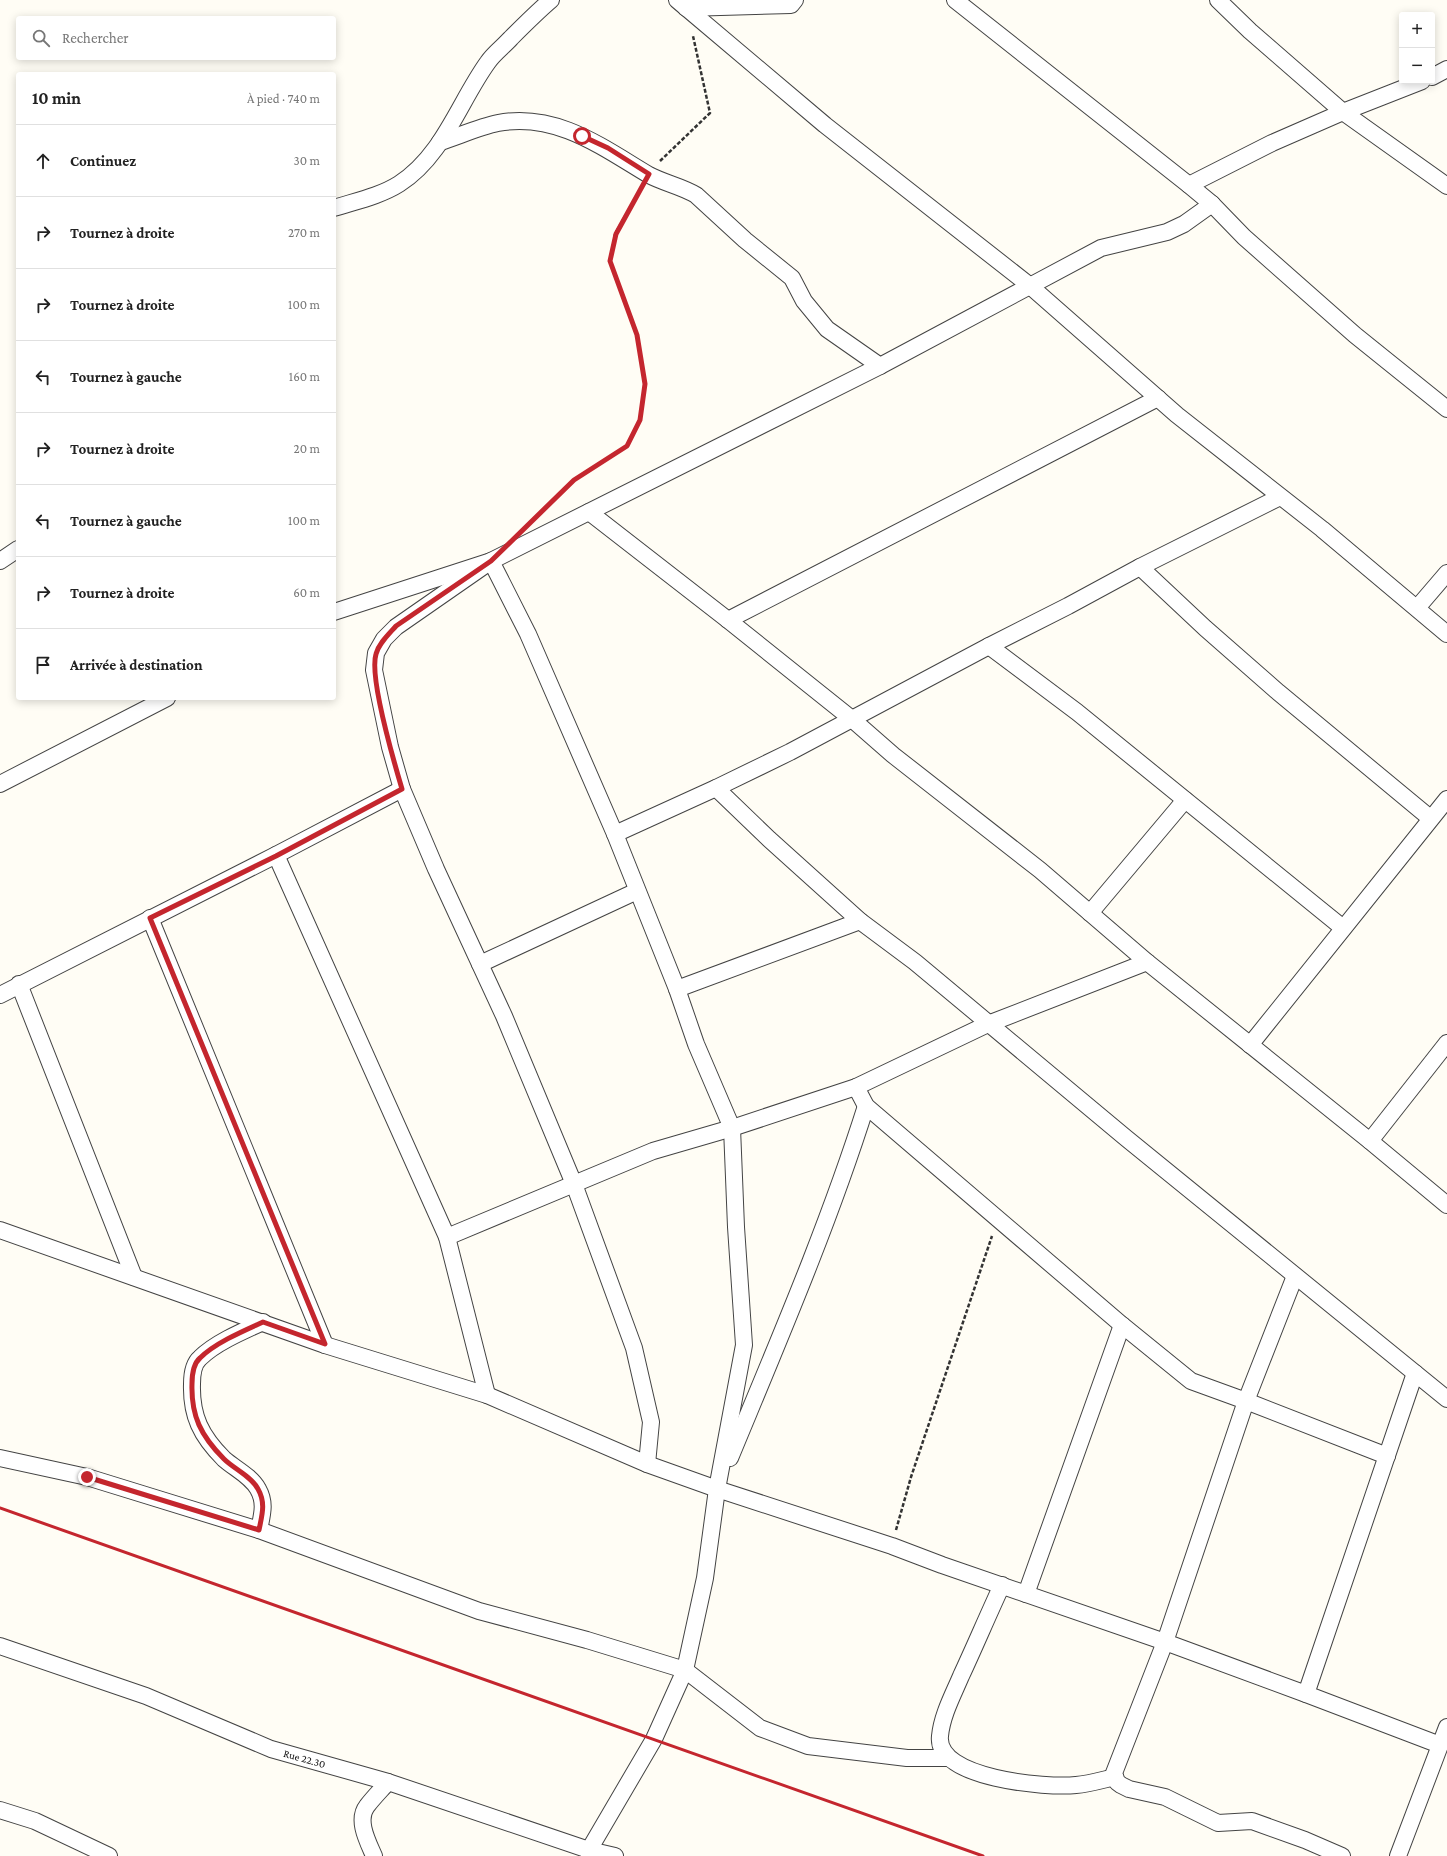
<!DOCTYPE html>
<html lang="fr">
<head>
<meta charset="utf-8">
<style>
	:root { --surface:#fff; --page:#f6f6f6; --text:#222; --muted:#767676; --line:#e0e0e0 }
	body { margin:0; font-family:"Crimson Pro",serif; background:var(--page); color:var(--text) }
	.controls { position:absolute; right:12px; top:12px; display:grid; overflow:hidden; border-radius:4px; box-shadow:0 2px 10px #0003 }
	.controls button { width:36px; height:36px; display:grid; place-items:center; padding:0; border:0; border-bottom:1px solid var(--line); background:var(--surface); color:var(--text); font:20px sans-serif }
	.stop { position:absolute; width:12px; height:12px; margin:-9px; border:3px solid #c4262e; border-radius:50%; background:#fff }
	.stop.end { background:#c4262e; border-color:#fff; box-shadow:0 1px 4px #0008 }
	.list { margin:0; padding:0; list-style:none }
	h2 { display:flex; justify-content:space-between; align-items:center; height:52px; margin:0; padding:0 16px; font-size:17px }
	h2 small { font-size:13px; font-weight:400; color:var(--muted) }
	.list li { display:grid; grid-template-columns:26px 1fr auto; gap:12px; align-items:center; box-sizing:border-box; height:72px; padding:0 16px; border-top:1px solid var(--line) }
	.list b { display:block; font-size:15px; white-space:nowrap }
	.list em { font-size:13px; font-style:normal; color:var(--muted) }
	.icon { flex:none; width:22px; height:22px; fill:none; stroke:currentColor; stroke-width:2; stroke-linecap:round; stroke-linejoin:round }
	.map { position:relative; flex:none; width:1447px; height:1856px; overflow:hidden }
	.search { position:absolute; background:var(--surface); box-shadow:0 2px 10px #0003; left:16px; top:16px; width:320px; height:44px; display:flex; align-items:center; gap:10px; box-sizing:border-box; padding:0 14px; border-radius:4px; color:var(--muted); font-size:15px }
	.panel { position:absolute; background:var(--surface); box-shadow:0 2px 10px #0003; left:16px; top:72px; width:320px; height:628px; border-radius:4px }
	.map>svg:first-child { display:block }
</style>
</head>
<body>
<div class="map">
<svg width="1447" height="1856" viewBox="0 0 1447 1856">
	<rect width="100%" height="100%" fill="#fffdf5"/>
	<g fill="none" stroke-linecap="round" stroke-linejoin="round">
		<defs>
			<g id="minor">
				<polyline points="677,0 825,125 1029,285 1177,415 1322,529 1447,634"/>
				<polyline points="955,0 1189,185 1212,204 1244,237 1355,335 1447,409"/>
				<polyline points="1218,0 1250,31 1343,112 1447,186"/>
				<polyline points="686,8 791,5 795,0"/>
				<polyline points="1432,77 1447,69"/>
				<path d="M 440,142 C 459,136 479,127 498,123 C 556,112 602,147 649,175 C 664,183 681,186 696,195 L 745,240 L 792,278 L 804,301 L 827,329 L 880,366"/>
				<polyline points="1189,185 1272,143 1343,112 1422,81"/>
				<path d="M 334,208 C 356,201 380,196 399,184 C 443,156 459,102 488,62 C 494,53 504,46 511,38 C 524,25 537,12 551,0"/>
				<polyline points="589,512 728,620 853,720 893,755 1040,870 1147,962 1370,1141 1447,1205"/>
				<polyline points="0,561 18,549"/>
				<polyline points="1140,567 1205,628 1278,692 1430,818"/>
				<polyline points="1417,608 1447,573"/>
				<polyline points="334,612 491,561 528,634 615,834 677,989 696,1044 732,1128 736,1227 744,1345 717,1489 705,1578 685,1670 654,1739 589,1850 589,1856"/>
				<polyline points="728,620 1158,398"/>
				<polyline points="989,646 1077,712 1343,928"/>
				<polyline points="0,784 167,698"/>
				<polyline points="716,788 769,839 860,921 915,962 1126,1138 1447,1399"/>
				<polyline points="615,834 716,788 790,752 989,646 1068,606 1140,567 1280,497"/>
				<polyline points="276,855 447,1237 487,1395"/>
				<polyline points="1090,913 1185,800"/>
				<polyline points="150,918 325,1345"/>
				<polyline points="480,964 637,891"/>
				<polyline points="19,984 134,1277"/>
				<polyline points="677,989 860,921"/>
				<polyline points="0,995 276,855 402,789"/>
				<polyline points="1250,1045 1447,799"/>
				<polyline points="856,1087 866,1106 1122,1325 1191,1381 1246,1401 1387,1456"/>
				<polyline points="1370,1141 1447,1043"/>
				<polyline points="0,1230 325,1345 487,1395 647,1464 717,1489 892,1546 942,1565 1165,1642 1306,1694 1440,1745"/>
				<polyline points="447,1237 653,1151 732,1128 856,1087 988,1024 1147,962"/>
				<polyline points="1295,1276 1246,1401 1165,1642 1114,1773 1117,1782 1121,1785 1129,1789 1165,1797 1218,1823 1252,1821 1305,1840 1342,1856"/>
				<polyline points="0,1458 87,1477 259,1530 479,1611 587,1640 685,1670 760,1728 808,1746 907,1758 948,1758"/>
				<path d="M 730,1458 C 778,1342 828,1226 866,1106"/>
				<polyline points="647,1464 651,1422 634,1348 574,1184 504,1016 436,869 402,789 390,747 374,670 376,653 384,639 396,627 491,561 880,366 1101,248 1167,232 1184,224 1212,204"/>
				<path d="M 259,1530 C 262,1515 266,1503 258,1489 C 251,1476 234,1468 224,1459 C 201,1436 191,1416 192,1384 C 192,1375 193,1364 200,1358 C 215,1343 243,1331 263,1322"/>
				<path d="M 1002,1585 C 988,1615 975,1646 961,1676 C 953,1695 942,1715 940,1736 C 935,1779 1047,1788 1076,1785 C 1089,1784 1102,1780 1115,1777"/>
				<polyline points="1026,1594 1122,1325"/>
				<path id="s1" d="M 0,1646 L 146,1696 L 271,1749 L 388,1782 L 589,1850 L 615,1856"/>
				<polyline points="1306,1694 1415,1373"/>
				<polyline points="0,1810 35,1821 109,1856"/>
				<path d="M 374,1856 C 368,1842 356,1820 367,1806 C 373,1798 381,1790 388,1782"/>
				<polyline points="1398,1856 1447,1727"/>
			</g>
		</defs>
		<use href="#minor" stroke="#444" stroke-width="18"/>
		<g stroke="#333" stroke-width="2.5" stroke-dasharray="4 2" stroke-linecap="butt">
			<polyline points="660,161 710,113 693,36"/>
			<polyline points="534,519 574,480 627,446 640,420 645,384 637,335 610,261 615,234 640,190"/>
			<polyline points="896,1530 911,1477 992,1236"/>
		</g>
		<use href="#minor" stroke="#fff" stroke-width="16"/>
		<polyline stroke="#c4262e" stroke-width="3" points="0,1508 983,1856"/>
	</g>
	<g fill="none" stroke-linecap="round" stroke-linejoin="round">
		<path stroke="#c4262e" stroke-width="5" d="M 87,1477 L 259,1530 C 262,1515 266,1503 258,1489 C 251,1476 234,1469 224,1459 C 201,1436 191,1416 192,1384 C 192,1375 193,1364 200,1358 C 215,1343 243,1331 263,1322 L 325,1344 L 150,918 L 276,856 L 402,789 C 394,762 369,677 376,654 C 379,643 389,634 396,626 L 491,561 L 574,480 L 627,446 L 640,420 L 645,384 L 637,335 L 610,261 L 616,234 L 649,174 L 608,148 L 582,136"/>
	</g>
	<g text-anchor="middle" stroke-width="4" stroke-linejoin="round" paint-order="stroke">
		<g font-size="11" fill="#111" stroke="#fff">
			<text dy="4" stroke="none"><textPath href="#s1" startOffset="325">Rue 22.30</textPath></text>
		</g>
	</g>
</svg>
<div class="controls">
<button>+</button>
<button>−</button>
</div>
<div class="stop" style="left:582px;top:136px"></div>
<div class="stop end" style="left:87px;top:1477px"></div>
<div class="search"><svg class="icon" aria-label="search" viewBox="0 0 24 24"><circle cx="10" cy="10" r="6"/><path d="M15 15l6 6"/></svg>Rechercher</div>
<section class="panel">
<h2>10 min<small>À pied · 740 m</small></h2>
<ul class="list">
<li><svg class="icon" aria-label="ahead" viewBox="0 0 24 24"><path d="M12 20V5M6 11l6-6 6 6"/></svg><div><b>Continuez</b></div><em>30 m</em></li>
<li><svg class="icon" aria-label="right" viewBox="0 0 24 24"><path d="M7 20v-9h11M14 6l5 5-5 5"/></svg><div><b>Tournez à droite</b></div><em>270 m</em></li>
<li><svg class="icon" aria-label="right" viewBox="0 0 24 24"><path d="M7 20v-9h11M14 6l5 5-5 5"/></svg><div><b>Tournez à droite</b></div><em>100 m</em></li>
<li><svg class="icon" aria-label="left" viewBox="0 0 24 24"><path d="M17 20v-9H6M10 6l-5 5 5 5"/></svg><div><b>Tournez à gauche</b></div><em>160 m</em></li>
<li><svg class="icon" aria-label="right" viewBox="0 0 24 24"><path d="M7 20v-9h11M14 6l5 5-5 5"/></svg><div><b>Tournez à droite</b></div><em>20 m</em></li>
<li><svg class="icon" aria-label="left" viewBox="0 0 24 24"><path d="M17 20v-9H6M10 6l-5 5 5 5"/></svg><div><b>Tournez à gauche</b></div><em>100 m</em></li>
<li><svg class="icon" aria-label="right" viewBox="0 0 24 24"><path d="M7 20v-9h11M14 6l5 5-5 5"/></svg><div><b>Tournez à droite</b></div><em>60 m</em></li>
<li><svg class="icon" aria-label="arrive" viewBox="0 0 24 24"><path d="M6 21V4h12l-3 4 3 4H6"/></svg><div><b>Arrivée à destination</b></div></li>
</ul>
</section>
</div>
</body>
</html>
